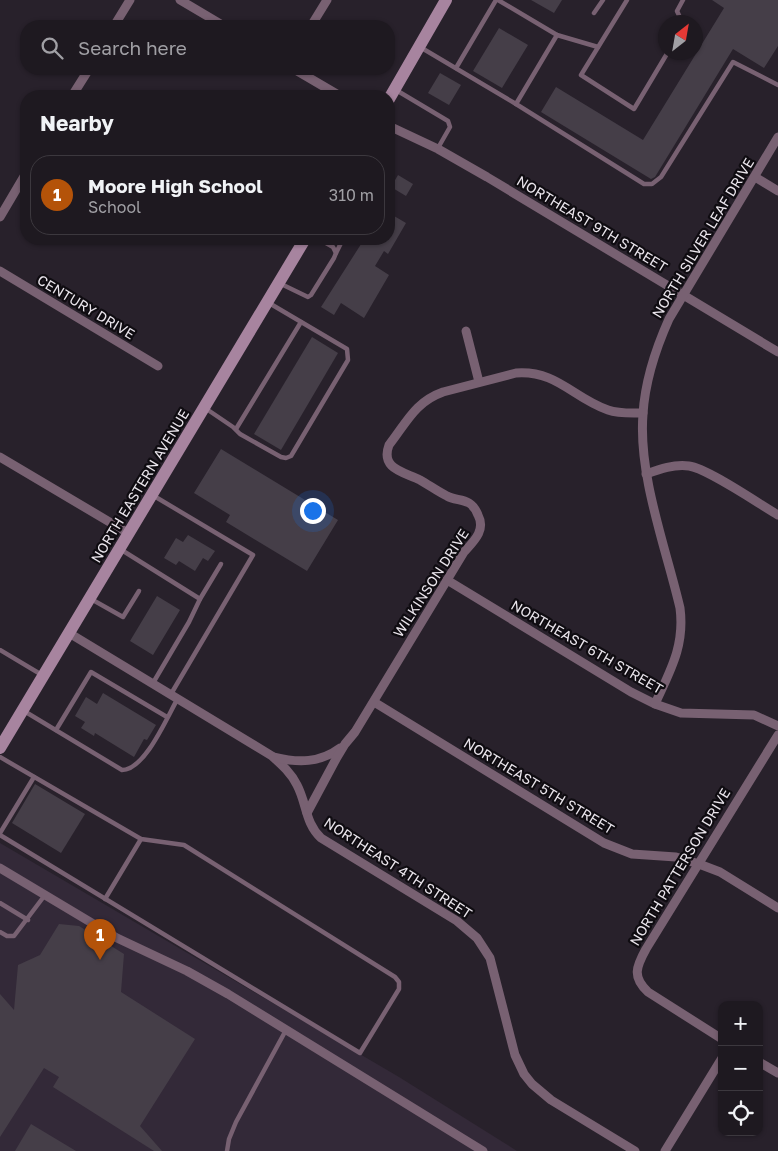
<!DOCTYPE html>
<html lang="en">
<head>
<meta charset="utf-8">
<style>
	:root { --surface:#1e1920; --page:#2b262d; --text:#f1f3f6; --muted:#a1a0a5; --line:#3c383e; --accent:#b45309 }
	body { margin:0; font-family:"Golos Text",sans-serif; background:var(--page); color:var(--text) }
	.controls { position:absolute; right:15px; bottom:15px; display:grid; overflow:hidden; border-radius:10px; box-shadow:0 1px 4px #0004 }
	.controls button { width:45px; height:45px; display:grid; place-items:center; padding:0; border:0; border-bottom:1px solid var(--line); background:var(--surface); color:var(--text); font:25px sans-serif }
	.compass { position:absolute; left:658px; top:15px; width:45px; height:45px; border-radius:50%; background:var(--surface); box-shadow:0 1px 4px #0004; rotate:31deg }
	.you { position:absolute; left:312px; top:510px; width:18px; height:18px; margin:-12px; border:4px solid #fff; border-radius:50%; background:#1a73e8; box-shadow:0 0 0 8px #1a73e833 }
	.badge { display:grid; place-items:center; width:32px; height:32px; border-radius:50%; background:var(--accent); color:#fff; font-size:16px; font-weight:700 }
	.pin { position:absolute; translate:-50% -41px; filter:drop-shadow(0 1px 2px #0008) }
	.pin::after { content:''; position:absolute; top:26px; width:18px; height:15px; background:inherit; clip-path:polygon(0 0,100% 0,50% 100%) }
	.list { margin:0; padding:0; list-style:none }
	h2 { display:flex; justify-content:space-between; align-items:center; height:65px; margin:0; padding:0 20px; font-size:21px }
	h2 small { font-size:16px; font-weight:400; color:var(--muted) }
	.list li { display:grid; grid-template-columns:32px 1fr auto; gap:15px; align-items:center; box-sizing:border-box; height:80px; margin:0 10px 10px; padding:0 10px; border:1px solid var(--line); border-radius:20px }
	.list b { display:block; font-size:19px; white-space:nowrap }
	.list p { margin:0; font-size:16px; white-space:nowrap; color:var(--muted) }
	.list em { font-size:16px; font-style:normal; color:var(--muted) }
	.icon { flex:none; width:28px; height:28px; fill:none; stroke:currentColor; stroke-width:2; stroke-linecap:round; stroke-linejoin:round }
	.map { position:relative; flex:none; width:778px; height:1151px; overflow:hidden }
	.search { position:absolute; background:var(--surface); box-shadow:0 1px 4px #0004; left:20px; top:20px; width:375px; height:55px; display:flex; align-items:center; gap:12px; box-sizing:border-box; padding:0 18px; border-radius:20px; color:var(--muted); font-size:19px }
	.panel { position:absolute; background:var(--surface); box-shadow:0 1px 4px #0004; left:20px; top:90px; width:375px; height:155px; border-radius:20px }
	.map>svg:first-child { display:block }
</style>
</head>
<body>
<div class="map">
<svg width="778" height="1151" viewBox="0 0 778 1151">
	<rect width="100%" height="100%" fill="#28212b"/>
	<polygon fill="#332938" points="0,843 399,1077 517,1151 0,1151"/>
	<g fill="#453e48">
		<polygon points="531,0 562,0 554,13"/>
		<polygon points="712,0 778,0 778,46 764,68 733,49 655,177 651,179 541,112 556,87 643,140 724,8"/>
		<polygon points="499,28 528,45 502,88 473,71"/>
		<polygon points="440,73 461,85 449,105 428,93"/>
		<polygon points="398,175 413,184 406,196 391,187"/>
		<polygon points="389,213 406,223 388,254 384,251 375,266 389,275 364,318 341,303 334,315 321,307 363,241 365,242 367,239 389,239"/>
		<polygon points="312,337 338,353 281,450 254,434"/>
		<polygon points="221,449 338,520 307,571 226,522 230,515 194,493"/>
		<polygon points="188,535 215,551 208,561 203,558 195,571 179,561 176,565 164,558 176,538 183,542"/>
		<polygon points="157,596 180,610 153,655 130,641"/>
		<polygon points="103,693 156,725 147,740 144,739 134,757 95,733 94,736 81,728 85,722 75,716 86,697 97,704"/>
		<polygon points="35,784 85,814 61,853 12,823"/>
		<polygon points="59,924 79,926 124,954 121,992 195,1039 140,1126 162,1151 154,1151 53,1087 59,1077 44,1068 0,1137 0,994 14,1010 18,965 40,955"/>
		<polygon points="31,1124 76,1151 15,1151"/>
	</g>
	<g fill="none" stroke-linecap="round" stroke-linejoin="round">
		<g stroke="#786172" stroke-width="4.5">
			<polyline points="627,0 581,75 634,109 668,52"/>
			<polyline points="594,13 603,0"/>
			<polyline points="682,22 677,11 683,0"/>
			<polyline points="557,35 598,47"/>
			<polyline points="420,47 516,104 557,35 498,0"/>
			<polyline points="456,68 496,0"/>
			<polyline points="396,90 448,121 450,127 438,148"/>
			<polyline points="516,104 644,184 652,184 661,177 733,62 778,85"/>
			<polyline points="336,253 343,239"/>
			<polyline points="279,283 308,297 311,295 334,258 336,253 333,247 319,239"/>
			<polyline points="205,408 233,427 240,434 281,457 286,458 291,456 348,360 347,349 269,303"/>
			<polyline points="236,429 301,322"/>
			<polyline points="154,496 253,555 171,694"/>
			<polyline points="120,549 200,599 189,622 153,683"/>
			<polyline points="91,599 123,617 139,591"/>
			<polyline points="200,599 221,564"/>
			<polyline points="0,650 42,675"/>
			<path d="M 24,711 L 122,770 C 145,770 167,717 178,698"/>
			<polyline points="56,730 91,672 167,717"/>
			<polyline points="0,757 141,839 184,845 395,977 399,982 399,989 360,1053 0,835"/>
			<polyline points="0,833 34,777"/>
			<polyline points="105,899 141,839"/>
			<polyline points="0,903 28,920"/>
			<polyline points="0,932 7,936 14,936 45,895"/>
			<polyline points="227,1151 229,1139 236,1122 286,1030"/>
		</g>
		<g stroke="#786172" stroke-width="9">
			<polyline points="180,0 224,26"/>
			<polyline points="114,26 130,0"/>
			<polyline points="311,26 327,0"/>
			<polyline points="294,69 340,96"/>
			<polyline points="72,96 89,69"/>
			<polyline points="389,126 438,149 487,177 778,352"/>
			<polyline points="755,177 778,191"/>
			<polyline points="0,217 26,173"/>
			<polyline points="0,271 158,366"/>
			<polyline points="466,331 479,382"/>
			<polyline points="0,457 128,533"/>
			<path d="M 646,474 C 660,469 674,464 689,466 C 707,468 759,504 778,515"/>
			<polyline points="447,580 631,692 655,704 681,713 754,715 778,726"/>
			<path d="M 69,633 L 272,756 C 282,765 291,773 297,785 C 307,804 305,823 321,838 L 457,921 L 477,938 L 490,958 L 515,1055 L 524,1074 L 532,1084 L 551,1100 L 635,1151"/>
			<polyline points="374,702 604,843 632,854 676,857 699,864 720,872 778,908"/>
			<path d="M 655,704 C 670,671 685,646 680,608 C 666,548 638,475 643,414 C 645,381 656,348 669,319 L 778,137"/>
			<path d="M 274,757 C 298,763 320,763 340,748"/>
			<path d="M 307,813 L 336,759 L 345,744 L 355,732 L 464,552 C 474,541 486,530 478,515 C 476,510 474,506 469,503 C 462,499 454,500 447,496 C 437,491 429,485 420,480 C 404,472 380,469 389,445 C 407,422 415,402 443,392 L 516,373 C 557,370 573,398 608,410 C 619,414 631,413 643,413"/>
			<polyline points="0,868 117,938 187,971 228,994 483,1151"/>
			<path d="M 722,1039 L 648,992 C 632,977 636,967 646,949 L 778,735"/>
			<polyline points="759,1062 778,1073"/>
			<polyline points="665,1151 722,1058"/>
		</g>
		<g stroke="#a7849f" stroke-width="12">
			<polyline points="389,99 446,0"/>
			<polyline points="0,748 305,239"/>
		</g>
	</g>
	<g text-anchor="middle" stroke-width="4.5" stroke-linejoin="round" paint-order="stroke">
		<g font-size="14" fill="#eae5ec" stroke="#0f0c11">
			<text transform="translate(592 224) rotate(31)" y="5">NORTHEAST 9TH STREET</text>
			<text transform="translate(703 238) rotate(-59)" y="5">NORTH SILVER LEAF DRIVE</text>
			<text transform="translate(86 307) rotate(31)" y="5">CENTURY DRIVE</text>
			<text transform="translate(140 486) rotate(-59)" y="5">NORTH EASTERN AVENUE</text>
			<text transform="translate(431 583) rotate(-57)" y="5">WILKINSON DRIVE</text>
			<text transform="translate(587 647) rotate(30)" y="5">NORTHEAST 6TH STREET</text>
			<text transform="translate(539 786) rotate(31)" y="5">NORTHEAST 5TH STREET</text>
			<text transform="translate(680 867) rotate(-59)" y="5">NORTH PATTERSON DRIVE</text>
			<text transform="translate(398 868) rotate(33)" y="5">NORTHEAST 4TH STREET</text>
		</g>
	</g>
</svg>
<div class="controls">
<button>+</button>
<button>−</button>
<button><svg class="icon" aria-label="locate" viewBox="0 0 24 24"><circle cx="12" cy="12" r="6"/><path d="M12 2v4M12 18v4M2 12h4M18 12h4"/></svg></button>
</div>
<svg class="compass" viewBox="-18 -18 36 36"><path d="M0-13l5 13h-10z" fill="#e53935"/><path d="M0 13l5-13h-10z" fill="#a1a0a5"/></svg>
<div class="you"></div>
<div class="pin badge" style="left:100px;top:960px">1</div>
<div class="search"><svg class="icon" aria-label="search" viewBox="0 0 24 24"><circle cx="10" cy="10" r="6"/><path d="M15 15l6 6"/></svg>Search here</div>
<section class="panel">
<h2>Nearby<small></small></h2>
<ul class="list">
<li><span class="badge">1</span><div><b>Moore High School</b><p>School</p></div><em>310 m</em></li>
</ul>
</section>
</div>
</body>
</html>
